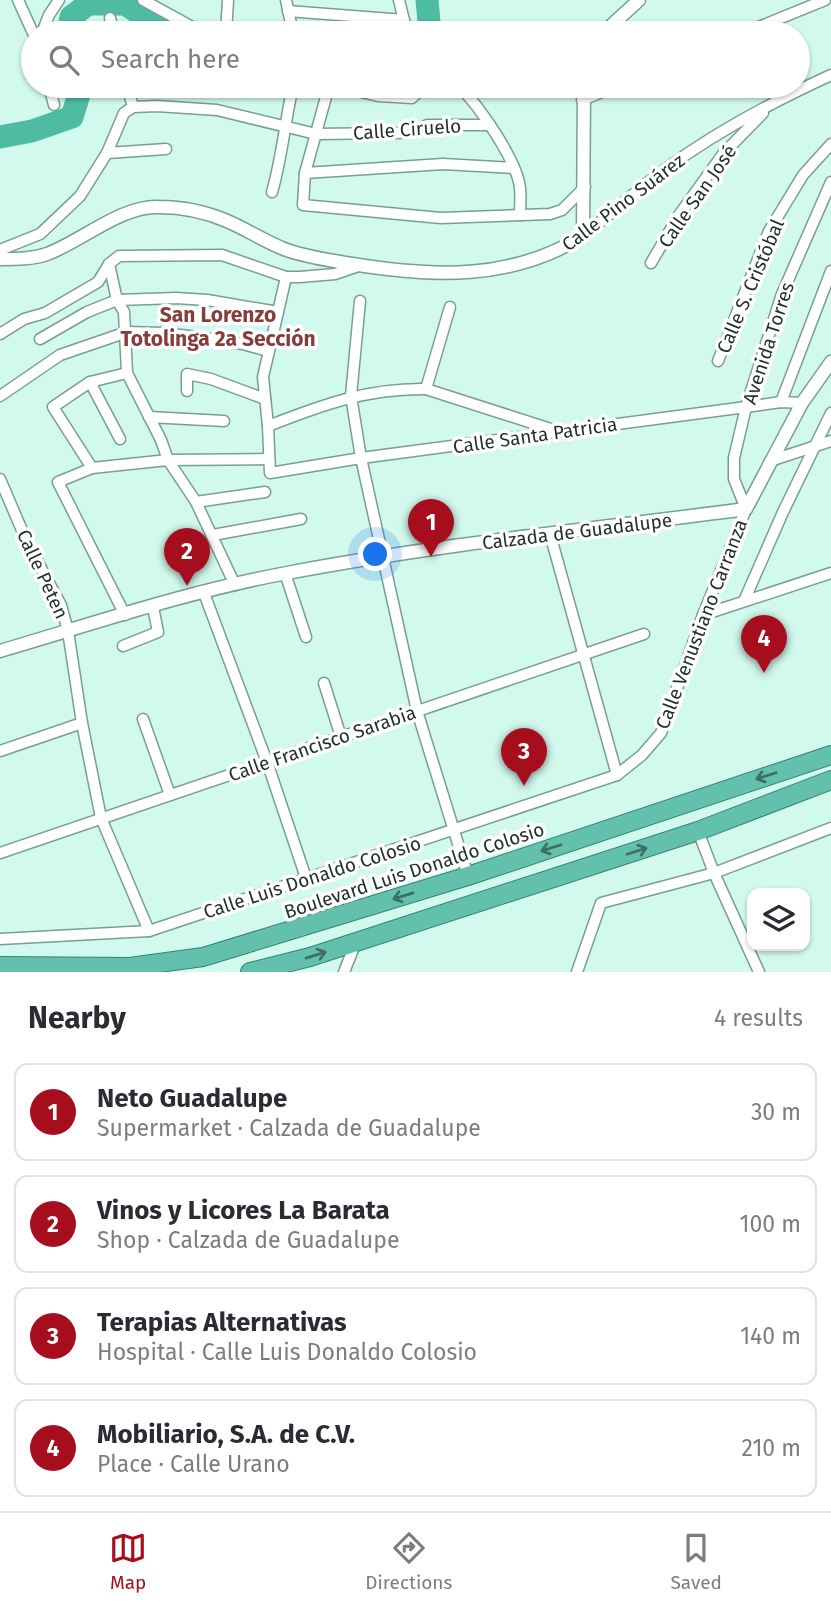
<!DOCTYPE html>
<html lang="en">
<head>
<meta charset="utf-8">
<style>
	:root { --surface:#fff; --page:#f2f2f3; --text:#2b2b33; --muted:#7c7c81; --line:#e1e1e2; --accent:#a60e1d }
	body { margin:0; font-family:"Fira Sans",sans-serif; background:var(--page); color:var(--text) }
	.controls { position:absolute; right:21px; bottom:21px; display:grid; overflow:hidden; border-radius:14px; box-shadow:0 2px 5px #0004 }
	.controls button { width:63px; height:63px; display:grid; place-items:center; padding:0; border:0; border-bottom:2px solid var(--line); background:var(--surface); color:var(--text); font:35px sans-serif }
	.you { position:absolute; left:376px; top:555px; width:24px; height:24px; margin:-18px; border:5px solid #fff; border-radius:50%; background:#1a73e8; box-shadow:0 0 0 10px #1a73e833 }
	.badge { display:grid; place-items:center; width:46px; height:46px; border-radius:50%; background:var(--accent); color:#fff; font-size:23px; font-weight:700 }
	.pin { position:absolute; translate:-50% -58px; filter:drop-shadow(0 2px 4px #0008) }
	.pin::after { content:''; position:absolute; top:37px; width:24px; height:21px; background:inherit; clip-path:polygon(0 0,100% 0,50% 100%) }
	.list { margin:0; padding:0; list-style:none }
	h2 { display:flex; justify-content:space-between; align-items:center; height:91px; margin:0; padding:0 28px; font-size:30px }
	h2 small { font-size:23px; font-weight:400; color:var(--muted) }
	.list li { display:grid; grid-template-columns:46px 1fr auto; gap:21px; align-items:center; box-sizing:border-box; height:98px; margin:0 14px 14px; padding:0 14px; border:2px solid var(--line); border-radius:14px }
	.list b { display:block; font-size:26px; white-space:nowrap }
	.list p { margin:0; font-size:23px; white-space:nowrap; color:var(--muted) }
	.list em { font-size:23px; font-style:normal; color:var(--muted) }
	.icon { flex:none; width:38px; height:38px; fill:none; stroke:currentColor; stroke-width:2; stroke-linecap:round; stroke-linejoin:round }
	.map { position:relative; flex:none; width:831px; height:972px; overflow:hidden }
	.search { position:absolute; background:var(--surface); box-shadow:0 2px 5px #0004; left:21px; right:21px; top:21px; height:77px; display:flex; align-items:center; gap:18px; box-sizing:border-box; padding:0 24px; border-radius:38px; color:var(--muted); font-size:26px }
	.sheet { height:539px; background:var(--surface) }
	nav { display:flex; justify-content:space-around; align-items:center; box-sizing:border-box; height:98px; border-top:2px solid var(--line); background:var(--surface); font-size:19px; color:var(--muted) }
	nav a { display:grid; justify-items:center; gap:4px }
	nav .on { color:var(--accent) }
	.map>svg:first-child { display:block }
</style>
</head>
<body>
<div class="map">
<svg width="831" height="972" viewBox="0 0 831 972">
	<rect width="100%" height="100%" fill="#d2f9ed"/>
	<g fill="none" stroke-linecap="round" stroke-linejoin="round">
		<g stroke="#4dbca2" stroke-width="23">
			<polyline points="427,0 430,33"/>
			<polyline points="68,33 71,17 88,4 125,4 170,33"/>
			<polyline points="0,137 32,131 72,117 80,91 79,86"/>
		</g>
		<defs>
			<g id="minor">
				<polyline points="18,0 33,33"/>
				<polyline points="143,0 203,33"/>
				<polyline points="286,0 293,33"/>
				<polyline points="399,0 407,33"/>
				<polyline points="288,11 404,20"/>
				<polyline points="110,18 114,33"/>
				<polyline points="42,33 49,15 59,0"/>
				<polyline points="226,33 228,0"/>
				<polyline points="744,33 825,0"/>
				<polyline points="49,86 54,105"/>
				<polyline points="127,86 133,107"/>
				<polyline points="329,86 305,173 303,205 441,218 550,214 562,210 585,187"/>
				<polyline points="335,86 378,96 412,98 424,86"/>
				<path d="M 459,86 C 479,106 517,160 520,188 C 521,197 520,206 520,215"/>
				<polyline points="582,100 617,86"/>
				<polyline points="107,153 166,149"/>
				<polyline points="305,173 443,164 514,168"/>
				<path d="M 272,192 C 282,158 285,121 293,86"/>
				<path d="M 583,236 C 610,215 635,191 663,171 C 715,132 772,102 831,75"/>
				<polyline points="0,250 40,234 80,196 107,153 124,113 133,107 157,106 217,110 316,134 396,133 416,132 427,125 490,125"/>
				<polyline points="651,263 679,215 723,154 763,113"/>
				<polyline points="109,264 117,300 124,312 127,373 161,440 168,460 196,502 235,585"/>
				<polyline points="286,277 263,377 268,426 270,473 361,458 746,407 781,402 802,403"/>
				<polyline points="360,301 351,396 361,458 417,711 468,876"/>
				<polyline points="0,334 24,319 45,313 98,282 109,264 119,256 222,255 286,277 300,277 335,274 361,265"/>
				<polyline points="40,339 87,312 117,300 176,298 207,300 278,312"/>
				<polyline points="718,361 769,231 803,175 831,144"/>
				<polyline points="90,382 120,439"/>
				<polyline points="426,389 450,307"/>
				<polyline points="187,391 187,374 211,379 265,399"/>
				<polyline points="0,396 60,355 127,332 163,333 197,337 243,344 268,351"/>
				<polyline points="781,402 831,271"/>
				<polyline points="149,417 224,421"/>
				<path d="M 268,426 C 322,405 367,388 426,389 L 557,431"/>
				<polyline points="770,461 831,441"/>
				<polyline points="92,468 53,407 90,382 127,373"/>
				<polyline points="0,479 27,542 61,605 68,631 82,723 101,818 149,931"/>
				<polyline points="196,502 265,492"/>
				<polyline points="550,534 617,775"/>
				<polyline points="213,535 301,519"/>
				<polyline points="285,573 306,637"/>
				<polyline points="204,593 267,762 306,878"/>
				<polyline points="744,601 783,512 831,413"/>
				<polyline points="125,615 58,482 92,468 168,460 269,459"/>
				<polyline points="703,615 831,573"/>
				<polyline points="123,646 158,632 153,607"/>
				<polyline points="324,683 341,737"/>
				<polyline points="143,719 170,795"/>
				<polyline points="0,751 82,723"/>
				<polyline points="698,831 714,873 759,972"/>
				<polyline points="0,853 644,634"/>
				<polyline points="0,939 149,931 617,775 642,755 661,733 703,615 746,509 734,479 734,458 746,407 782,294 831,182"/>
				<polyline points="344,972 356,942"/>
				<polyline points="577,972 601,903 714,873 831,828"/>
			</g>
			<g id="tertiary">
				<polyline points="603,33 639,0"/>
				<path d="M 0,259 C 16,259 33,259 47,254 C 82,241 122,205 159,207 C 181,207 206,212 227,221 C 246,229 264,241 284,249 C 305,257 329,260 352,264 C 432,277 511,281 583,236 L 584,86"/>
				<path d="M 0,651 C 95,623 190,591 287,573 C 439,544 593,529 746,509 L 802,403 L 831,362"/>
			</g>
			<g id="trunk">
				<polyline points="0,966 130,967 203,957 468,876 831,755"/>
				<polyline points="250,972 310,957 698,831 831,780"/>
			</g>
		</defs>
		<use href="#minor" stroke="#799e93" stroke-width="13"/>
		<use href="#tertiary" stroke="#799e93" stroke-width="15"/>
		<use href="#trunk" stroke="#318471" stroke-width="20"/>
		<use href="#minor" stroke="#fff" stroke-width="10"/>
		<use href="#tertiary" stroke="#fff" stroke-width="12"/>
		<use href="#trunk" stroke="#62c0ac" stroke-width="18"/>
	</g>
	<defs><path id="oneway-shaft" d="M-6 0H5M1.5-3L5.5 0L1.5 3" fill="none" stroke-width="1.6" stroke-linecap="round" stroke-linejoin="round" transform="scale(1.75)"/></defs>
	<g stroke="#3d7064">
		<use href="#oneway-shaft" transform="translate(766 776) rotate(162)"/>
		<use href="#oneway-shaft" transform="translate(551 848) rotate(162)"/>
		<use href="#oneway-shaft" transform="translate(637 851) rotate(-18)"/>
		<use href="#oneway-shaft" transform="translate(403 896) rotate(163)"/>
		<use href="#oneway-shaft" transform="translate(316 955) rotate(-17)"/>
	</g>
	<g text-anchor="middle" stroke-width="7" stroke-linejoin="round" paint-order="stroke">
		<g font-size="19" fill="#1f2f2a" stroke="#fff">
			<text transform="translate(407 129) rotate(-4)" y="7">Calle Ciruelo</text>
			<text transform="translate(697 196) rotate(-55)" y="7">Calle San José</text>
			<text transform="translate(623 202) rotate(-37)" y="7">Calle Pino Suárez</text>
			<text transform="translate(750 286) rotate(-67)" y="7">Calle S. Cristóbal</text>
			<text transform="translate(768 343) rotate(-72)" y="7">Avenida Torres</text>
			<text transform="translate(535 435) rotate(-8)" y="7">Calle Santa Patricia</text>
			<text transform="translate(577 531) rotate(-7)" y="7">Calzada de Guadalupe</text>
			<text transform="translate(43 574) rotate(65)" y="7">Calle Peten</text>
			<text transform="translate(701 624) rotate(-69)" y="7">Calle Venustiano Carranza</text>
			<text transform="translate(322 743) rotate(-19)" y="7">Calle Francisco Sarabia</text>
			<text transform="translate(414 870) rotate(-18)" y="7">Boulevard Luis Donaldo Colosio</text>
			<text transform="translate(312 877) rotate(-18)" y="7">Calle Luis Donaldo Colosio</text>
		</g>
		<g font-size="21" font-weight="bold" fill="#853d39" stroke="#fff">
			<text x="218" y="322">San Lorenzo<tspan x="218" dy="24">Totolinga 2a Sección</tspan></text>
		</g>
	</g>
</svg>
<div class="controls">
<button><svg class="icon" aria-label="layers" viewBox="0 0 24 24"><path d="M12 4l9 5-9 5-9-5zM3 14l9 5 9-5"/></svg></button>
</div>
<div class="you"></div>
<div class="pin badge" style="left:431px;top:557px">1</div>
<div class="pin badge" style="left:187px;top:586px">2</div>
<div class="pin badge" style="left:524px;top:786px">3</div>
<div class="pin badge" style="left:764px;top:673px">4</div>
<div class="search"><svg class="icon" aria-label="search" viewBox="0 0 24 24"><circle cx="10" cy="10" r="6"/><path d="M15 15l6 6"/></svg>Search here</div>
</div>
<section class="sheet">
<h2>Nearby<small>4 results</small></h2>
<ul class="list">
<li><span class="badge">1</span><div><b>Neto Guadalupe</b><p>Supermarket · Calzada de Guadalupe</p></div><em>30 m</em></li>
<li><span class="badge">2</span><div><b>Vinos y Licores La Barata</b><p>Shop · Calzada de Guadalupe</p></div><em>100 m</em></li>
<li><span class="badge">3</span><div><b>Terapias Alternativas</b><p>Hospital · Calle Luis Donaldo Colosio</p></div><em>140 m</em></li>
<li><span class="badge">4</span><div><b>Mobiliario, S.A. de C.V.</b><p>Place · Calle Urano</p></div><em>210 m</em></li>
</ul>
</section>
<nav>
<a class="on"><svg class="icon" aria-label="map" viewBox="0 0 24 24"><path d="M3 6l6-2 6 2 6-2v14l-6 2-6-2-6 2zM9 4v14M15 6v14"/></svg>Map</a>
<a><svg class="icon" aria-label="directions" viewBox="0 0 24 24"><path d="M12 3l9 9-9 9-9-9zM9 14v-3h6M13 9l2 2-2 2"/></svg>Directions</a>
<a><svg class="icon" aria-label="saved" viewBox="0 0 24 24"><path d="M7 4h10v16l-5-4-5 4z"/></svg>Saved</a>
</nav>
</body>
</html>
